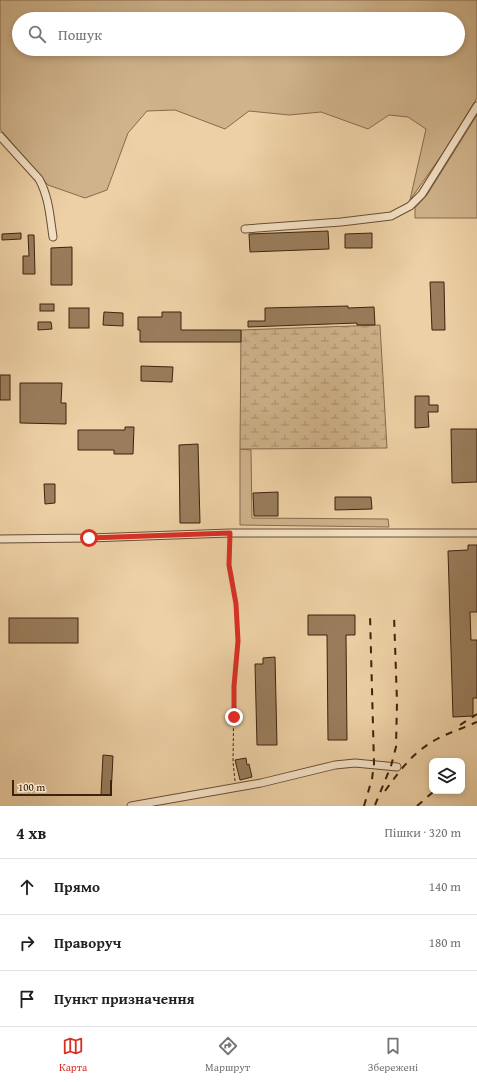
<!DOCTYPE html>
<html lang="uk">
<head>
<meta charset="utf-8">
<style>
	:root { --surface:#fff; --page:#f6f6f6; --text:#202124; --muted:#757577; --line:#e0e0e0; --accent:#d93025 }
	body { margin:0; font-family:"Gentium Book Plus",serif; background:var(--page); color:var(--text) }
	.controls { position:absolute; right:12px; bottom:12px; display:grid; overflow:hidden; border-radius:8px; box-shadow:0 2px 6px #0003 }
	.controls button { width:36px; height:36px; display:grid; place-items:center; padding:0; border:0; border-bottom:1px solid var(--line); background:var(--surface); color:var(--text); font:20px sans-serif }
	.scale { position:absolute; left:12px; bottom:10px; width:100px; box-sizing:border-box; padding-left:4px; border:2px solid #3d230d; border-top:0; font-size:11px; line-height:14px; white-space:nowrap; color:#3d230d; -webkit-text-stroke:3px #f3e0c4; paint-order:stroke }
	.stop { position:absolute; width:12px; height:12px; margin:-9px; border:3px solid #d93025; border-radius:50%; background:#fff }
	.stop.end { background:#d93025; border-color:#fff; box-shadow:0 1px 4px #0008 }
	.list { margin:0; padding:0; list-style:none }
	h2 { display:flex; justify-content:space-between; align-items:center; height:52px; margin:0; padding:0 16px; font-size:17px }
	h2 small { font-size:13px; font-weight:400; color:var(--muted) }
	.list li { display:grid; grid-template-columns:26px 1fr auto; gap:12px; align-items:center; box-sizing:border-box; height:56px; padding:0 16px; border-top:1px solid var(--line) }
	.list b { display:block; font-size:15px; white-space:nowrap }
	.list em { font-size:13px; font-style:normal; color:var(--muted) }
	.icon { flex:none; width:22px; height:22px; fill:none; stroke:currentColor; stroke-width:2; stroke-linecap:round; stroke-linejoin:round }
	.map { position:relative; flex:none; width:477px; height:806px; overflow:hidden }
	.search { position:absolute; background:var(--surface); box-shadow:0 2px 6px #0003; left:12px; right:12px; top:12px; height:44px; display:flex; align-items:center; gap:10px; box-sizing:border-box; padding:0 14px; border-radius:22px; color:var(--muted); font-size:15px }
	.sheet { height:220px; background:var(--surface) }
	nav { display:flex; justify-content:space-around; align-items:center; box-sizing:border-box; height:56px; border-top:1px solid var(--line); background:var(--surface); font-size:11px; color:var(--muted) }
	nav a { display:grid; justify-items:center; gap:2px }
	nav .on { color:var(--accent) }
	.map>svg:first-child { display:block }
</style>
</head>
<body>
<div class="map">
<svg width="477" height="806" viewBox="0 0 477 806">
	<defs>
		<pattern id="wetland-marsh" width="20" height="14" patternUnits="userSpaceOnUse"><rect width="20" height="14" fill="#cfb38b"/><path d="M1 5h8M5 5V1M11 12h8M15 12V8" fill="none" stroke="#a99170"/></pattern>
	</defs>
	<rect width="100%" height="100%" fill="#edd0a5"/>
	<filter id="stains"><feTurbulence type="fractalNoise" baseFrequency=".005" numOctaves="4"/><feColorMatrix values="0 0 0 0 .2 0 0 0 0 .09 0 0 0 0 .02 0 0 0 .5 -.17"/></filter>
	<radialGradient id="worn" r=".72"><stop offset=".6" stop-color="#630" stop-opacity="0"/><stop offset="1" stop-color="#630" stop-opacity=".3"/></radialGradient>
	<g fill="#cfb38b" stroke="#866b4c" fill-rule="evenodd">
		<path d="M 0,0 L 477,0 L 477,98 L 446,149 L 410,200 L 426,129 L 408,117 L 389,115 L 368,129 L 321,112 L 289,115 L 249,111 L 225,129 L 175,110 L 147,111 L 128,133 L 107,190 L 85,198 L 48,185 L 0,129 ZM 19,19 L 458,19 L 458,49 L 19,49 Z"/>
		<polygon points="477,115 477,218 415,218 415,208 427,195"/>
		<polygon points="240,449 251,450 252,518 388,519 389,527 240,525"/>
	</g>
	<polygon fill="url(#wetland-marsh)" stroke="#866b4c" points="380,325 387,448 240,449 241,330"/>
	<g fill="#997d5c" stroke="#3d230d">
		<polygon points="328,231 329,249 250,252 249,234"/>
		<polygon points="21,233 21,239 2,240 2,234"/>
		<polygon points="372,233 372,248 345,248 345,234"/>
		<polygon points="28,235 34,235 35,274 23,274 23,256 29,256"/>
		<polygon points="72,247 72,285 51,285 51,248"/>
		<polygon points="430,282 444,282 445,330 432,330"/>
		<rect x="40" y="304" width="14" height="7"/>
		<polygon points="348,306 348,308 374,307 375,325 357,325 357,323 248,327 248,321 265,321 265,308"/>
		<rect x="69" y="308" width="20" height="20"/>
		<polygon points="104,312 123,313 123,326 103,325"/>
		<polygon points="162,312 181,312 181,330 241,330 241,342 140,342 140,330 138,330 138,317 162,317"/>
		<polygon points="38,322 51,322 52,329 38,330"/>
		<polygon points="141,366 173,367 172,382 141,381"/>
		<rect x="0" y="375" width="10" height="25"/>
		<polygon points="20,383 62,383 61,403 66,403 66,424 20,423"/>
		<polygon points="415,396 429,396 429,405 438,405 438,412 428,412 429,427 415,428"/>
		<polygon points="125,427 134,427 133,454 114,454 114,450 78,450 78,430 125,430"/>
		<polygon points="451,429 477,429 477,482 452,483"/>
		<polygon points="198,444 200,523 180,523 179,445"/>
		<polygon points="44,484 55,484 55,503 45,504"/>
		<polygon points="278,492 278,516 254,516 253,493"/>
		<polygon points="335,497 371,497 372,509 335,510"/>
		<polygon points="468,545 477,545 477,612 470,612 471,640 477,640 477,698 473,698 473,716 453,717 448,551 468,550"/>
		<polygon points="308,615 355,615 355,635 346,635 347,740 328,740 327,635 308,635"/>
		<rect x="9" y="618" width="69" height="25"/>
		<polygon points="275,657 277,745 257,745 255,664 263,664 263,658"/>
		<polygon points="103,755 113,756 111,795 101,795"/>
		<polygon points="246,758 247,765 249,764 252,777 240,780 235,760"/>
	</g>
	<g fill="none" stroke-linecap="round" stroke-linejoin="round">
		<defs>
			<g id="minor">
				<path d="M 0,136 L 39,179 C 49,197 50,217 53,237"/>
				<polyline points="245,229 341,222 391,216 410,206 422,194 477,106"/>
				<polyline points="0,539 89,538 230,533 477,533"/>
				<polyline points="131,806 261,783 335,765 355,763 397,767"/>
			</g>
		</defs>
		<use href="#minor" stroke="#694e33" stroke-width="9"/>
		<polyline stroke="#3d230d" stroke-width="1" stroke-dasharray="3 2" stroke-linecap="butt" points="229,539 229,565 236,604 238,641 234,686 233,762 235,781"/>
		<use href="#minor" stroke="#f3e0c4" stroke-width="7"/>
		<g stroke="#3d230d" stroke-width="2" stroke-dasharray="7 7" stroke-linecap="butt">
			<polyline points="460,725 477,714"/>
			<path d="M 385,791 C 401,769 412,753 437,739 C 450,732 464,728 477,722"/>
			<polyline points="375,805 391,766 396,747 397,702 394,615"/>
			<polyline points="364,806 372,779 374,764 370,615"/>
			<polyline points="417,806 433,792"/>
		</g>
	</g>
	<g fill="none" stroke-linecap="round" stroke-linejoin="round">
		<polyline stroke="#d93025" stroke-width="5" points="89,538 230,533 229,565 236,604 238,641 234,686 234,717"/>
	</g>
	<rect width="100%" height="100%" filter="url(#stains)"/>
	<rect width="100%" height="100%" fill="url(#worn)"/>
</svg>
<div class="controls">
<button><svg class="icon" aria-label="layers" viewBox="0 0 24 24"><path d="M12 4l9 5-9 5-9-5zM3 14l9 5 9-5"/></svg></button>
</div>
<div class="scale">100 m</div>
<div class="stop" style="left:89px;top:538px"></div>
<div class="stop end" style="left:234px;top:717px"></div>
<div class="search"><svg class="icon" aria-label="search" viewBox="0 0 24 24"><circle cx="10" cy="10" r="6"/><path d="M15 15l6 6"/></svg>Пошук</div>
</div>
<section class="sheet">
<h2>4 хв<small>Пішки · 320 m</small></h2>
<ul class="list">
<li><svg class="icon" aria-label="ahead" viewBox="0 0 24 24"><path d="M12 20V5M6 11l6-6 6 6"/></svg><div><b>Прямо</b></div><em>140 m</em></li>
<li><svg class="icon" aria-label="right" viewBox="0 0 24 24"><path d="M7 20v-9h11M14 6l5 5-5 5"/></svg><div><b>Праворуч</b></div><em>180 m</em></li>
<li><svg class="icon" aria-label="arrive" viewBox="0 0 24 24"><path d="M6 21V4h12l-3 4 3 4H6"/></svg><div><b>Пункт призначення</b></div></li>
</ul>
</section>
<nav>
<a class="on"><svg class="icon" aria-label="map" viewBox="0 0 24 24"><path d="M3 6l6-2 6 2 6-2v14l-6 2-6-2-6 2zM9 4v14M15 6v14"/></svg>Карта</a>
<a><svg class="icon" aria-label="directions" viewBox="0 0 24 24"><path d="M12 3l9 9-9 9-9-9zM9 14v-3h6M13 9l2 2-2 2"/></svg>Маршрут</a>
<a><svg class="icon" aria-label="saved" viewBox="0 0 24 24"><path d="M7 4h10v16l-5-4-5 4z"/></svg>Збережені</a>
</nav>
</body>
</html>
